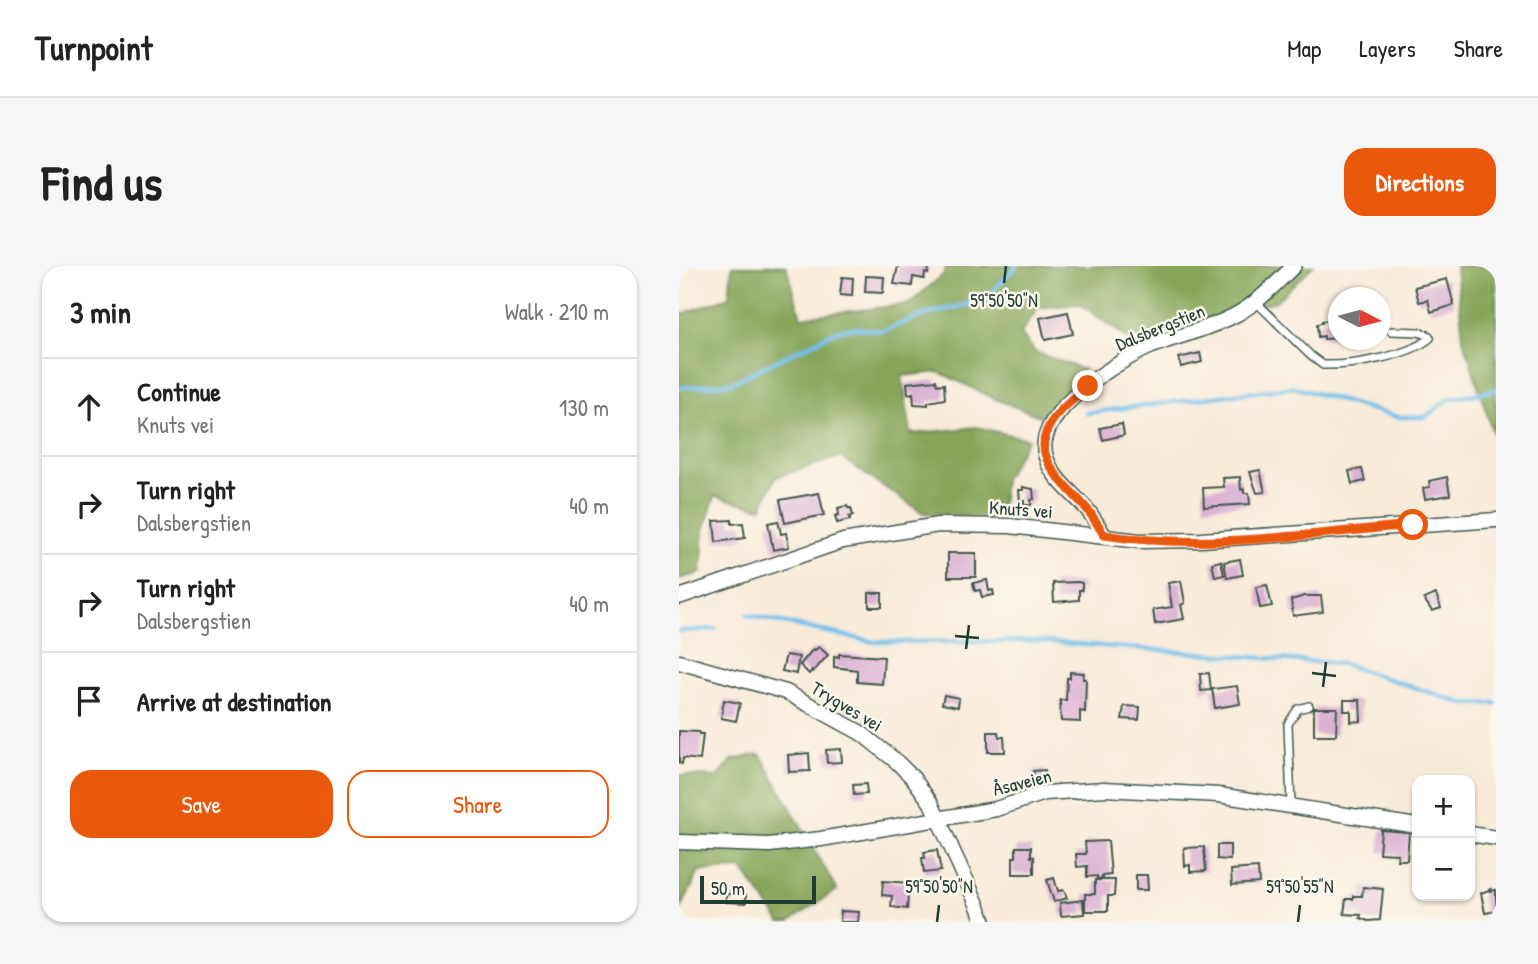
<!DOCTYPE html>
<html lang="en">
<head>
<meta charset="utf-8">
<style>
	:root { --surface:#fff; --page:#f6f6f6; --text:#222; --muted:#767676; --line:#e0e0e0; --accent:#ea580c }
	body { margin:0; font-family:"Patrick Hand",sans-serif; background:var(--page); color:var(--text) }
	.controls { position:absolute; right:21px; bottom:21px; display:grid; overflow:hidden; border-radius:14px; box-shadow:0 2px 5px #0004 }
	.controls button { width:63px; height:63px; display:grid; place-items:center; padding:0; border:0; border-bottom:2px solid var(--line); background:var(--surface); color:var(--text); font:35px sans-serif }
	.compass { position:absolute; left:649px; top:21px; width:63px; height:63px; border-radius:50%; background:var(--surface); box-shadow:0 2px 5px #0004; rotate:96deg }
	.scale { position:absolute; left:21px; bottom:18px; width:116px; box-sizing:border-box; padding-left:7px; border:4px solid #1f3d34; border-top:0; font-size:19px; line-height:24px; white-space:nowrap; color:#1f3d34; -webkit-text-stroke:5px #fbf7ec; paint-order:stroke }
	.stop { position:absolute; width:21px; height:21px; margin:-16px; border:5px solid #ea580c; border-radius:50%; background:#fff }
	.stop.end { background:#ea580c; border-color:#fff; box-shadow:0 2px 7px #0008 }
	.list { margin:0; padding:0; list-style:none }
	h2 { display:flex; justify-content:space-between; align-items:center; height:91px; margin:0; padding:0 28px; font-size:30px }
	h2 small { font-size:23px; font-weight:400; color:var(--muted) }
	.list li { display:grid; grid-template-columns:46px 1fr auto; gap:21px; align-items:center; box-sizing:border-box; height:98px; padding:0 28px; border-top:2px solid var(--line) }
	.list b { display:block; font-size:26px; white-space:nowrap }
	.list p { margin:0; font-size:23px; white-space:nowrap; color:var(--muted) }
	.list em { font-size:23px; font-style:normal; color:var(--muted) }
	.actions { display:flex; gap:14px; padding:21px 28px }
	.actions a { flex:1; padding:16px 0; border:2px solid var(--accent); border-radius:21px; text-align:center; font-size:24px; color:var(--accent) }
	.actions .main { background:var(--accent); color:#fff }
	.icon { flex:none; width:38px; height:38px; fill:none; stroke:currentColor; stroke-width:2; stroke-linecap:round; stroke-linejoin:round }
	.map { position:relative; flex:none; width:817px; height:656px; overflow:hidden; border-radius:21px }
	header { display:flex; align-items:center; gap:42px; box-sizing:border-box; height:98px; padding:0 35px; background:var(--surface); border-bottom:2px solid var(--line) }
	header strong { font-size:33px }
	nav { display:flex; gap:38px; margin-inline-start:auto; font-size:24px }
	.intro { display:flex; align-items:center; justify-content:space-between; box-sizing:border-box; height:168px; padding:0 42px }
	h1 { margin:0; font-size:49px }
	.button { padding:18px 32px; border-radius:21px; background:var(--accent); color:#fff; font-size:24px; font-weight:700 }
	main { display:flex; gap:42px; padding:0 42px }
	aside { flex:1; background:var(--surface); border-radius:21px; box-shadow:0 2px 5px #0004 }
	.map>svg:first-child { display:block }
</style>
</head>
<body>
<header>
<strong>Turnpoint</strong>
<nav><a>Map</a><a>Layers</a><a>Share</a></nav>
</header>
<div class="intro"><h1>Find us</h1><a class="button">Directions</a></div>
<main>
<aside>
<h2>3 min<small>Walk · 210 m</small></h2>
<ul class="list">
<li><svg class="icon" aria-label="ahead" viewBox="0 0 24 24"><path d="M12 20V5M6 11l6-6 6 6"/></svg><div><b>Continue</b><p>Knuts vei</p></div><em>130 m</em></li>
<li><svg class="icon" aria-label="right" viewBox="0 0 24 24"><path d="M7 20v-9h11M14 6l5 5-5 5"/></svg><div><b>Turn right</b><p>Dalsbergstien</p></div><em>40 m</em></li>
<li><svg class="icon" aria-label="right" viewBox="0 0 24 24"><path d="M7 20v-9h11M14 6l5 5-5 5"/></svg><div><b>Turn right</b><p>Dalsbergstien</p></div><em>40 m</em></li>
<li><svg class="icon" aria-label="arrive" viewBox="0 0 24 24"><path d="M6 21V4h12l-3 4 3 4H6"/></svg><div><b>Arrive at destination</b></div></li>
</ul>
<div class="actions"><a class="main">Save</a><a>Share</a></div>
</aside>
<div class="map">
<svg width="817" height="656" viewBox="0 0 817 656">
	<rect width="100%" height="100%" fill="#fbf7ec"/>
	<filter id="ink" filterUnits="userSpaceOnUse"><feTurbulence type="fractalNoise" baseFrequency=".0143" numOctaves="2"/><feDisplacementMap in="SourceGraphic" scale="14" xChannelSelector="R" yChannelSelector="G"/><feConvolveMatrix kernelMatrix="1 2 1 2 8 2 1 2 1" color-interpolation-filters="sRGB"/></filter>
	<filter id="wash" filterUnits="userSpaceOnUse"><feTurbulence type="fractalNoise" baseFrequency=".00686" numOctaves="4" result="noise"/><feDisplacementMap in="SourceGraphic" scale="28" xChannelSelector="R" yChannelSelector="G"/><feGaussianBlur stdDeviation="1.57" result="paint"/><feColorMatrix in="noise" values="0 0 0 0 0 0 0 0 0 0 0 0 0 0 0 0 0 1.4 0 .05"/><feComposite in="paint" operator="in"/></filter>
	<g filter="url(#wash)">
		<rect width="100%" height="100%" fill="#f8ebd8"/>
		<g fill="#86a558" stroke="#527146" stroke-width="2">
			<polygon points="53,0 107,0 122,51 230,38 264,9 268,0 634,0 597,35 451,74 401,38 359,42 342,67 356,86 405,104 363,151 316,133 260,106 223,110 232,168 297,161 349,173 325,213 321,252 244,247 161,191 97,211 82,242 36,230 25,264 22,307 0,313 0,49 50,31"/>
			<polygon points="777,0 817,0 817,177 784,72"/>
			<polygon points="81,488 158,624 110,656 101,656 63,603 20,605 0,647 0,509 39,511 53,494"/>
		</g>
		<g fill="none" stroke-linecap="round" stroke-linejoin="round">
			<g stroke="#71bfeb" stroke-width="4.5">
				<polyline points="0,122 52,117 160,64 178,62 204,65 245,49 306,34 337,0"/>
				<polyline points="407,147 614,121 719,151 746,151 770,133 817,124"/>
				<polyline points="68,349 195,376 356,375 664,398 786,438 817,437"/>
				<polyline points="0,365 37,363"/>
			</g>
		</g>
		<g id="blocks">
			<g fill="#dbb2d3">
				<polygon points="219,0 250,0 249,8 246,7 245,13 234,11 233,20 215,18"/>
				<polygon points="187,10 205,11 204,27 186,26"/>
				<polygon points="163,11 174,12 173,30 161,29"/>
				<polygon points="768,13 775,39 752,46 749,34 740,36 736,21"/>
				<polygon points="389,46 394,68 366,74 361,52"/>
				<polygon points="660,53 660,72 645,73 645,70 639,71 638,58 643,57 643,55"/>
				<polygon points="521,87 523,96 502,101 500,92"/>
				<polygon points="257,114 258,119 265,118 266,133 249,136 249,139 235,138 234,127 229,128 228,117"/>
				<polygon points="443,158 445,169 424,174 421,162"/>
				<polygon points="683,203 686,215 673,218 670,205"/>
				<polygon points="581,204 586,226 578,227 571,206"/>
				<polygon points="561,211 562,224 565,223 565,227 570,227 571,238 525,241 524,222 545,221 544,212"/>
				<polygon points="768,211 771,229 746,233 744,222 751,221 750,215"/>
				<polygon points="344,221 354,223 355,233 352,234 352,239 345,239 345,235 341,235 340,224 344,224"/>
				<polygon points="140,227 145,249 106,257 101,234"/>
				<polygon points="168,240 169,242 172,242 174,250 170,251 171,254 158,257 156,250 160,249 159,242"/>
				<polygon points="53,254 53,258 64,257 66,272 37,276 35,255"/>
				<polygon points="99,255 102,268 107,267 110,281 94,284 89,257"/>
				<rect x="269" y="287" width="28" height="24"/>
				<polygon points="561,293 564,309 548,312 545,296"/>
				<polygon points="542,295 545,309 536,311 533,297"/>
				<polygon points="308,314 310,325 314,324 315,329 303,331 301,324 296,325 294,317"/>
				<polygon points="502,315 506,337 502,339 505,353 476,358 474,344 493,341 489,317"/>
				<polygon points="399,316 403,317 403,324 400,324 400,334 375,336 374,317"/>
				<polygon points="588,319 593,340 581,342 577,321"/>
				<rect x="190" y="327" width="13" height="14"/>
				<polygon points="757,328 762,342 753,345 745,333"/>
				<polygon points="626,330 642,330 644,346 614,350 612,334"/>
				<polygon points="140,381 149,389 134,406 133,404 130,408 121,399 134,383 136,384"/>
				<polygon points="160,388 205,391 203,418 178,416 178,404 155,401 155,390 160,391"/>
				<polygon points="107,389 120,391 117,408 103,405"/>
				<polygon points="391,406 405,407 404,413 407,413 406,446 401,445 401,456 382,455 381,434 387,434 388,412 391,412"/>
				<polygon points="530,407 532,424 522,425 521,408"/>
				<polygon points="558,420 561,438 536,442 533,423"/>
				<polygon points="265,429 280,432 279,441 263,438"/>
				<polygon points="45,434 61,437 57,455 42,452"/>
				<polygon points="665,434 681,434 682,455 672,456 672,445 665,445"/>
				<polygon points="445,440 461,441 460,454 443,453"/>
				<polygon points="635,442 658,442 657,469 635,469"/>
				<polygon points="0,465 20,466 20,468 24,468 21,494 4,492 3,498 0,497"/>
				<polygon points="309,466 319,466 320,471 325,471 326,486 309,486"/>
				<polygon points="162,483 163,496 148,497 147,484"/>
				<polygon points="130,487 131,505 110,506 109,489"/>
				<polygon points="366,504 367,519 356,520 354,505"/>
				<polygon points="187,518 188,528 175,529 174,519"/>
				<polygon points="702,564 730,566 728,594 718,594 719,588 700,587"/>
				<polygon points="429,575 432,609 423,610 424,612 418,613 418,610 408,611 408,600 398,601 397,588 407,588 406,576"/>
				<polygon points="538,579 551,579 551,594 538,593"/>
				<polygon points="337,581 352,581 352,591 355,591 355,608 334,608 334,591 337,591"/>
				<polygon points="525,581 527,605 511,606 511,599 506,600 505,582"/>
				<polygon points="258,584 262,605 245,607 243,592 246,592 245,586"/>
				<polygon points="579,602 580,617 553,619 552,604"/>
				<polygon points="457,609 468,609 469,624 457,624"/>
				<polygon points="375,612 379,625 385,624 388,632 375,636 368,614"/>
				<polygon points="416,614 436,614 435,630 429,630 429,645 406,645 406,628 416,628"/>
				<polygon points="204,615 230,617 228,643 212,641 213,630 203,629"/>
				<polygon points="684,621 704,623 701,654 689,655 681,652 682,649 665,648 667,633 674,633 674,630 683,630"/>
				<polygon points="812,623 812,625 817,624 817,645 806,647 802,627"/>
				<polygon points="47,628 67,628 67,637 47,636"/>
				<polygon points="404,634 405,648 382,650 381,637"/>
				<polygon points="162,645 180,646 179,656 161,656"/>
			</g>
		</g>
	</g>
	<g filter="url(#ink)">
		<use href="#blocks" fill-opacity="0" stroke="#40574d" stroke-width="2"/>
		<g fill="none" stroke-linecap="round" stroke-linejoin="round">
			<defs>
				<g id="service">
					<path d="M 577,36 L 632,90 L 644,99 C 672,100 730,90 751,72 L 749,69 L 739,66 L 712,65"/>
					<polyline points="612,539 609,458 619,443 630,440"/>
				</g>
				<g id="minor">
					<path d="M 425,269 C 419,260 414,250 407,242 C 393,226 370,210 366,187 C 357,145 440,94 473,80 C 501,69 531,63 558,48 C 580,36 597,17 615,0"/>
					<polyline points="0,331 164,275 259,259 331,260 461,275 522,274 817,254"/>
					<polyline points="0,396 107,426 182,467 218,496 234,512 252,537 298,638 305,656"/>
					<polyline points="791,568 817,572"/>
					<polyline points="0,576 90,579 142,573 317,543 366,527 425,523 540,529 738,560"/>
				</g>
			</defs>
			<use href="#service" stroke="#40574d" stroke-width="10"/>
			<use href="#minor" stroke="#40574d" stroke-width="17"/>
			<use href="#service" stroke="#fff" stroke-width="7"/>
			<use href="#minor" stroke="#fff" stroke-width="14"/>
		</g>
	</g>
	<g fill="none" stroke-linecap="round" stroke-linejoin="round" filter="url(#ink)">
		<path stroke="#ea580c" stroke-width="9" d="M 409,120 C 398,130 386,139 377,150 C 345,188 384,215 407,242 C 414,250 419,259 425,269 C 523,285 635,267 734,259"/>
	</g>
	<path fill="none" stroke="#1f3d34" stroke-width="2.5" d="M 325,17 L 327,0M 276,370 L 300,372M 287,383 L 290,359M 633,407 L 657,410M 644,421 L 647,396M 258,656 L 260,639M 619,656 L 621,639"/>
	<g text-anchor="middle" stroke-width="5" stroke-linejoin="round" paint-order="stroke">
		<g font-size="19" fill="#1f3d34" stroke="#fbf7ec">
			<text transform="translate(481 61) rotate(-22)" y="7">Dalsbergstien</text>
			<text transform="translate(342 243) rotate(4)" y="7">Knuts vei</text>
			<text transform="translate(168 440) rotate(31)" y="7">Trygves vei</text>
			<text transform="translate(343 516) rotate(-14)" y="7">Åsaveien</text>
		</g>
	</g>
	<g font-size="18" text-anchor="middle" fill="#1f3d34" stroke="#fbf7ec" stroke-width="5" stroke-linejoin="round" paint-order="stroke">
		<text x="325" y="41">59°50'50"N</text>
		<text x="260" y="627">59°50'50"N</text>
		<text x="621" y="627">59°50'55"N</text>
	</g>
</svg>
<div class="controls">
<button>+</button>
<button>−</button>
</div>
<svg class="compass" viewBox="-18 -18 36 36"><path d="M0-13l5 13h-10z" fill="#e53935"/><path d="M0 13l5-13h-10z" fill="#767676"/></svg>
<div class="scale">50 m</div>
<div class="stop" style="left:734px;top:259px"></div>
<div class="stop end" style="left:409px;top:120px"></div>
</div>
</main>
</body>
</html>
